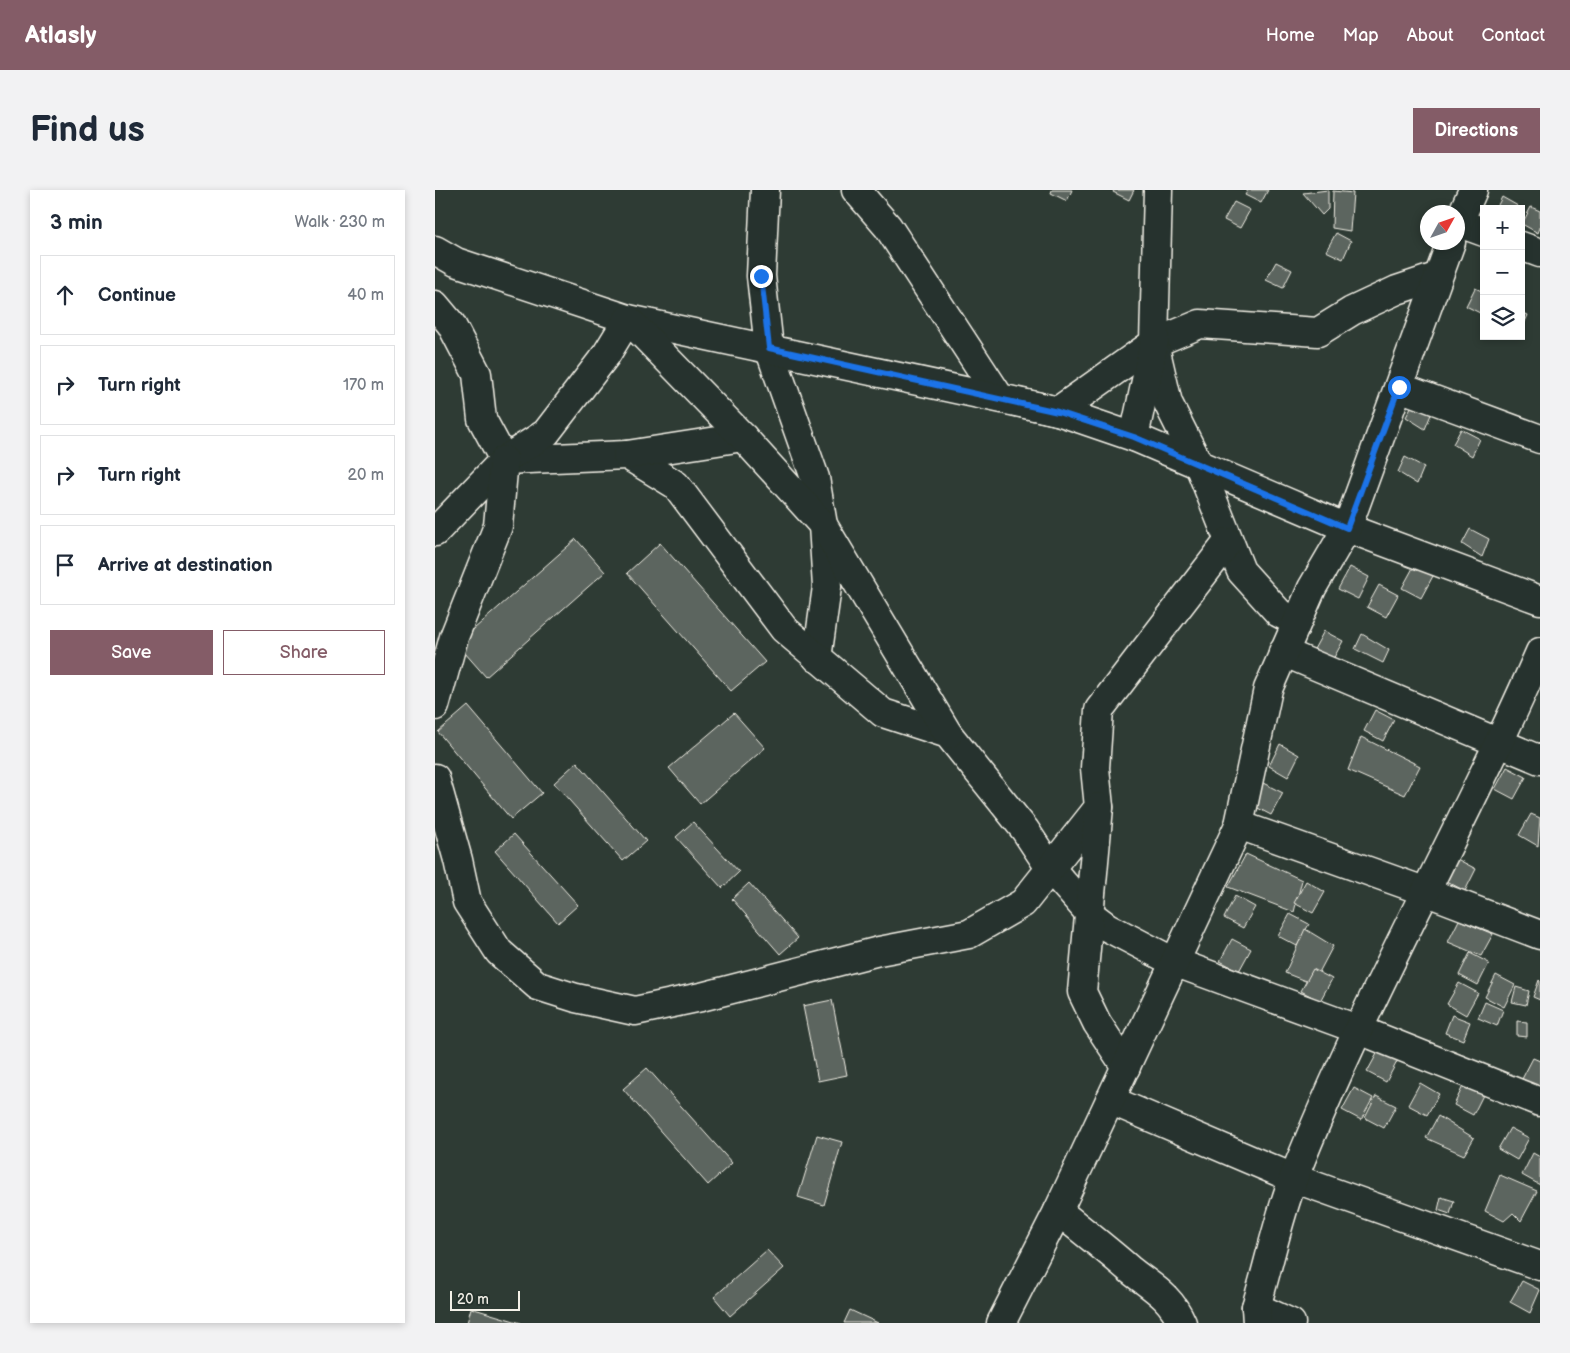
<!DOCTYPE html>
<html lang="en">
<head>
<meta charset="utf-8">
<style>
	:root { --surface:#fff; --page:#f2f2f3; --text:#1f2937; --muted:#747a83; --line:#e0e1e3; --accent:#845c67 }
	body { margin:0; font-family:"Balsamiq Sans",sans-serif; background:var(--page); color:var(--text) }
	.controls { position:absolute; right:15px; top:15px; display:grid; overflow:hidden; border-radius:0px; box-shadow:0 2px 8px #0003 }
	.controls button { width:45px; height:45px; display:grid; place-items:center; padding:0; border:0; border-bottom:1px solid var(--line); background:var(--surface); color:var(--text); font:25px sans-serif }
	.compass { position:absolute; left:985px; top:15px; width:45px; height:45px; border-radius:50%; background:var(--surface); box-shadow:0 2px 8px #0003; rotate:50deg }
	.scale { position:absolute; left:15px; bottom:12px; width:70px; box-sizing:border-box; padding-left:5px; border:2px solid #f4f1e8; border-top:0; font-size:14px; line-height:18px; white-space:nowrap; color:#f4f1e8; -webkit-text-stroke:4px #26332d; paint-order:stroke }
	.stop { position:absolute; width:15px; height:15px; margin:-11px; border:4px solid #1a73e8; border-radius:50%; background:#fff }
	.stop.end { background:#1a73e8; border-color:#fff; box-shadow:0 1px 5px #0008 }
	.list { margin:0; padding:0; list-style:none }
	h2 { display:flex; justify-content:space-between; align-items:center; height:65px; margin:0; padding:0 20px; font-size:21px }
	h2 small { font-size:16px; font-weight:400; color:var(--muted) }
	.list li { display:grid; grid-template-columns:32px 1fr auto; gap:15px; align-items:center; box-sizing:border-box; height:80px; margin:0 10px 10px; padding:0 10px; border:1px solid var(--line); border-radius:0px }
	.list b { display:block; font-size:19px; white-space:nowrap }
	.list em { font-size:16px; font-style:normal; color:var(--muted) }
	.actions { display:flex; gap:10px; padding:15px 20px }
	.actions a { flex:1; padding:11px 0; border:1px solid var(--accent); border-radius:0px; text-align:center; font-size:18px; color:var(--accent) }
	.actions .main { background:var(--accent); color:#fff }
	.icon { flex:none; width:28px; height:28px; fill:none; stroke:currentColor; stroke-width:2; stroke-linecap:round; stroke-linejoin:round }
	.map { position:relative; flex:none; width:1105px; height:1133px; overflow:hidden; border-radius:0px }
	header { display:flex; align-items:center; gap:30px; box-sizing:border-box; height:70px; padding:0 25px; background:var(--accent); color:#fff }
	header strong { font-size:24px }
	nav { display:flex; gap:28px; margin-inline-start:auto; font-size:18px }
	.intro { display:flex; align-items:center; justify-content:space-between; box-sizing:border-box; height:120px; padding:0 30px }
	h1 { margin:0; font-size:35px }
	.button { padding:12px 22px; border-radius:0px; background:var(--accent); color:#fff; font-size:18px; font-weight:700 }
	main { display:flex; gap:30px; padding:0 30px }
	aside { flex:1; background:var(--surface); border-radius:0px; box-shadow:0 2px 8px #0003 }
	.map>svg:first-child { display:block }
</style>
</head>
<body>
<header>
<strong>Atlasly</strong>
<nav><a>Home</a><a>Map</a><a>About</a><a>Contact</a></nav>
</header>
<div class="intro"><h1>Find us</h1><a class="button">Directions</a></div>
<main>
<aside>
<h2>3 min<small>Walk · 230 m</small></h2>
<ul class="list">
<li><svg class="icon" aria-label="ahead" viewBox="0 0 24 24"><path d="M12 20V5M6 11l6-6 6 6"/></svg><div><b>Continue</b></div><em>40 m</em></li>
<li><svg class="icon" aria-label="right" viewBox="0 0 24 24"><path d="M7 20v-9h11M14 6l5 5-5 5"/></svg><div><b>Turn right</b></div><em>170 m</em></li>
<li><svg class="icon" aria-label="right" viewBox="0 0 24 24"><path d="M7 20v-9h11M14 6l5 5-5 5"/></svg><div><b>Turn right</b></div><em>20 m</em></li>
<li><svg class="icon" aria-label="arrive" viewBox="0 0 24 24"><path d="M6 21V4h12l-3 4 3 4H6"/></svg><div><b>Arrive at destination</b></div></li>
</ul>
<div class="actions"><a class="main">Save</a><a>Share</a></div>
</aside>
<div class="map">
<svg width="1105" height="1133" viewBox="0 0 1105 1133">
	<rect width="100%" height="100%" fill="#2e3b34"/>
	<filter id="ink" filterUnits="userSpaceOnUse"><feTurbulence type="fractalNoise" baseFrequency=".02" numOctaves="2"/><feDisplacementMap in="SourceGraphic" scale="10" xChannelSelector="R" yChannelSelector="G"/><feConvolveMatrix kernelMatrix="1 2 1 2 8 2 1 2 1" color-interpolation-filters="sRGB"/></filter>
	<g filter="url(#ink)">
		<g fill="#5c655e" stroke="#f4f1e8">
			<polygon points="617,0 637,0 632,11 616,3"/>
			<polygon points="679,0 699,0 694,10 678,2"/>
			<polygon points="813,0 833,0 826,13 810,5"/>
			<polygon points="893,0 893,19 887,25 868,3"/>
			<polygon points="898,1 918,3 915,41 897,38"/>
			<polygon points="1067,7 1083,16 1081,19 1061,19"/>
			<polygon points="799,12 815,20 805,38 789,30"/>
			<polygon points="1096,17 1105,21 1105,38 1103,43 1087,34"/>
			<polygon points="901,43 916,51 908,69 891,61"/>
			<polygon points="841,72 857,80 848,98 831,90"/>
			<polygon points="1040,98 1049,102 1047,124 1031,116"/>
			<polygon points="1086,122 1093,125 1086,141"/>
			<polygon points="979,211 997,222 990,239 971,227"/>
			<polygon points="1026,239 1045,249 1037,266 1018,254"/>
			<polygon points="970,267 989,277 982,294 963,282"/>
			<polygon points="1035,339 1054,349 1047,367 1027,354"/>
			<polygon points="141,349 170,382 51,487 22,454"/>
			<polygon points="225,353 330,472 296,501 192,383"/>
			<polygon points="979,376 998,386 986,408 967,398"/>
			<polygon points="915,377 934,387 923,409 903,399"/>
			<polygon points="944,395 963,405 951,427 932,417"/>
			<polygon points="889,441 908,451 896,473 877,463"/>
			<polygon points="927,444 954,460 948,473 920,459"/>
			<polygon points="33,516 107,603 76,629 3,542"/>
			<polygon points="940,520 959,530 948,551 929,541"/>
			<polygon points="299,523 330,558 265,614 234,578"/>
			<polygon points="926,547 985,576 970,605 913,580"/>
			<polygon points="845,554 864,565 853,587 834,576"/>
			<polygon points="142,572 211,651 188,671 119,593"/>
			<polygon points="1072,577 1091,587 1079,609 1060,599"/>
			<polygon points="828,593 848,603 836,625 817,615"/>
			<polygon points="1096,624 1105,628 1103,656 1084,645"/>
			<polygon points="258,632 304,682 287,698 241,647"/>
			<polygon points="79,644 143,715 123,733 60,661"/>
			<polygon points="811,664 867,690 859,722 793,697"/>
			<polygon points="1022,669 1041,679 1030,701 1011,691"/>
			<polygon points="871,691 890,702 878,723 859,713"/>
			<polygon points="314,693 363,748 345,764 297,709"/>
			<polygon points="800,706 820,717 808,738 789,728"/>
			<polygon points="855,724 874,734 862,756 843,746"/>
			<polygon points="1024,730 1058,744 1046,766 1013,752"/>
			<polygon points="870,739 898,756 878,794 850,783"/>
			<polygon points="797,749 816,759 804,781 785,771"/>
			<polygon points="1035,763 1054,773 1043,795 1024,785"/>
			<polygon points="878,779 897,789 885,811 866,801"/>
			<polygon points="1061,785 1080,795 1069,817 1050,807"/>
			<polygon points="1104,790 1105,791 1105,810 1098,807"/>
			<polygon points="1024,793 1043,803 1031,825 1012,814"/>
			<polygon points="1081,797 1094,801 1091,815 1077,812"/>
			<polygon points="397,810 412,885 383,891 368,816"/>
			<polygon points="1050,812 1068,820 1062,836 1043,828"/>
			<polygon points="1017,825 1035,832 1028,850 1010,843"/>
			<polygon points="1082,831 1092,832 1092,847 1082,846"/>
			<polygon points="944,860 963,870 951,892 932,882"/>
			<polygon points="1098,868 1105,871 1105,899 1087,889"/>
			<polygon points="212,878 297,973 273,995 188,899"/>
			<polygon points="1030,892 1049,903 1038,925 1019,915"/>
			<polygon points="985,893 1004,904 992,925 973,915"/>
			<polygon points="919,898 938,908 926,930 907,920"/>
			<polygon points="941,906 961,916 949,938 930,928"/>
			<polygon points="1003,926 1039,948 1029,965 991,948"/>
			<polygon points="1075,938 1094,948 1082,970 1063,959"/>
			<polygon points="382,945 407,952 389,1015 363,1007"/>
			<polygon points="1098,963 1105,967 1105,995 1087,985"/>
			<polygon points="1065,985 1102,1001 1086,1031 1078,1023 1069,1031 1050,1021"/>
			<polygon points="1006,1007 1019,1011 1015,1024 1003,1020"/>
			<polygon points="332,1060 349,1078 295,1126 279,1107"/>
			<polygon points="1087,1091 1105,1100 1095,1123 1075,1112"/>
			<polygon points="36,1118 86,1133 32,1133"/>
			<polygon points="415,1120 443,1133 409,1133"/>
		</g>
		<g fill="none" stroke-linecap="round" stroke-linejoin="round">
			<defs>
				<g id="minor">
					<polyline points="330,0 326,86 334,158 380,288 388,335 392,397 382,468"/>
					<polyline points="421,0 453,37 565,208 623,221 699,247 912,338 1105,410"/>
					<polyline points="1024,33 1049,42"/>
					<polyline points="1022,36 1038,0"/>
					<polyline points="1086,56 1105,63"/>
					<polyline points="0,60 21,72 193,129 623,221 719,153 765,134 883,142 917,121 962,100 1001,87"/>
					<polyline points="0,115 16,134 42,184 47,229 69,270 192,265 241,295 349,439 448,523 513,544 590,640 615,678 656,725 672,737 739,772 922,839 1105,912"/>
					<polyline points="719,153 733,213 764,275 806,381 844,423 861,432"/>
					<polyline points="964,197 1105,249"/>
					<polyline points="699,247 719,153 723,0"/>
					<polyline points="192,265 308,247"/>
					<polyline points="0,342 69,270 111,243 171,165 193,129 308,247 388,335 513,544"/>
					<polyline points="848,462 1105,570"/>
					<polyline points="0,516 19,447 63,336 69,270"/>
					<polyline points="0,588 23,670 32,712 64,762 103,796 141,808 200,821 266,807 444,761 534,744 588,713 664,617 660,578 664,520 793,352"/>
					<polyline points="664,617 647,802 662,833 691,877"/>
					<polyline points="804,635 992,702 1105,745"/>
					<polyline points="675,910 858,988 1105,1076"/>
					<path d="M 623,1021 C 647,1040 671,1059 694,1079 C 716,1097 735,1105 747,1133"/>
					<polyline points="821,1117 856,1133"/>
					<polyline points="566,1133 623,1021 804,635 833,499 877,398 912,338 1016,52"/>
					<path d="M 822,1133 L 821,1117 C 834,1074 843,1028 859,987 C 930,807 1028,639 1105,462"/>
				</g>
			</defs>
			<use href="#minor" stroke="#f4f1e8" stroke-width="31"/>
			<use href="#minor" stroke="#26332d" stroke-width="28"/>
		</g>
	</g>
	<g fill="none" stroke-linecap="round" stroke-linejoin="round" filter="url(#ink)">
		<polyline stroke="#1a73e8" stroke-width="6" points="326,86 334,158 623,222 699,247 912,338 964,197"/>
	</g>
</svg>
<div class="controls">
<button>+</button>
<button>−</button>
<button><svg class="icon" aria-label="layers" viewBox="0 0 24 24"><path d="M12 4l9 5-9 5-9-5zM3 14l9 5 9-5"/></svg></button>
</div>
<svg class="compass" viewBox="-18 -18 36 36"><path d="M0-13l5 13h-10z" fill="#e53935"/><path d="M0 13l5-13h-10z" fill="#747a83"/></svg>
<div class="scale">20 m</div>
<div class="stop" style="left:964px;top:197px"></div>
<div class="stop end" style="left:326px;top:86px"></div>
</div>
</main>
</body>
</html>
